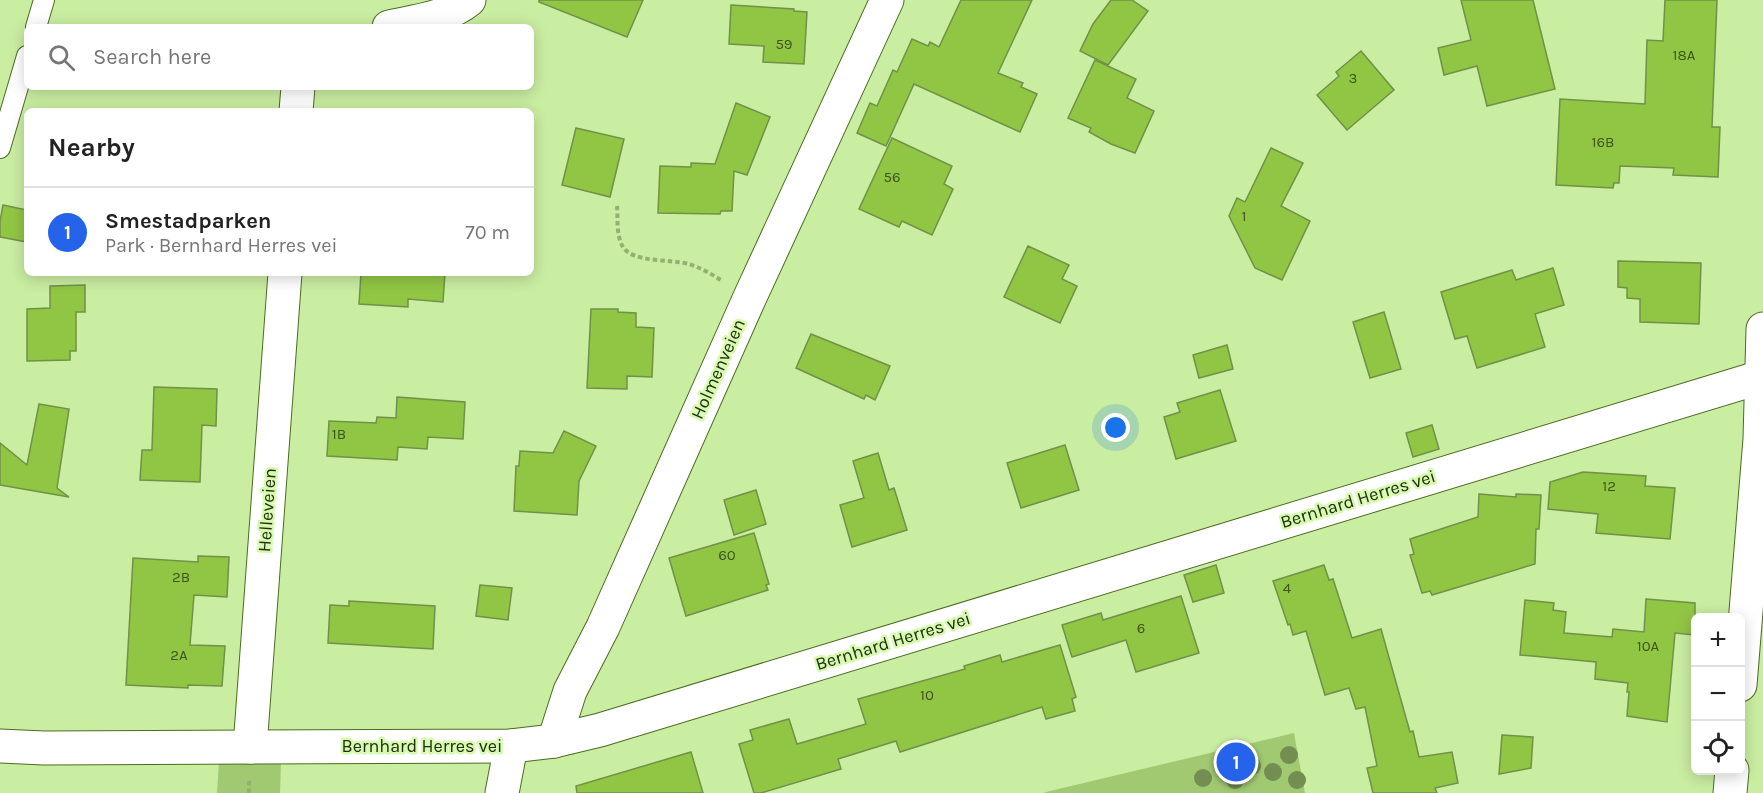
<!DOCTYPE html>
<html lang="en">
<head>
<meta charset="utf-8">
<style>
	:root { --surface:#fff; --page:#f2f2f2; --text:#222; --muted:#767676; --line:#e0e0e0; --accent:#2563eb }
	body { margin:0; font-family:Karla,sans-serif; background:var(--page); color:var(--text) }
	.controls { position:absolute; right:18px; bottom:18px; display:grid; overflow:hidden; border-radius:9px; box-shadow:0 3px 15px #0003 }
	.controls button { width:54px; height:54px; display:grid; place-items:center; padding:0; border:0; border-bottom:2px solid var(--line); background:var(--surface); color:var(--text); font:30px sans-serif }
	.you { position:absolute; left:1116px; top:428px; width:21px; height:21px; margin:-15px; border:4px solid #fff; border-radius:50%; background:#1a73e8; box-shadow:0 0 0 9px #1a73e833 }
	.badge { display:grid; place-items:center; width:39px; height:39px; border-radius:50%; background:var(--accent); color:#fff; font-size:20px; font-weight:700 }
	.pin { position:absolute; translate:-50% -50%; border:3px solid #fff; box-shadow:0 2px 6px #0006 }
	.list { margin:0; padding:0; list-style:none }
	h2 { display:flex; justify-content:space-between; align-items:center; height:78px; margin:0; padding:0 24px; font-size:26px }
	h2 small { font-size:20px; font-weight:400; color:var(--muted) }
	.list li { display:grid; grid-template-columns:39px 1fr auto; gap:18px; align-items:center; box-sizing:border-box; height:90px; padding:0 24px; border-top:2px solid var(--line) }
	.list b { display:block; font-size:22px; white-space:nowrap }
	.list p { margin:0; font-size:20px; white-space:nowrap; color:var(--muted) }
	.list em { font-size:20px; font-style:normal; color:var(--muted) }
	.icon { flex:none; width:33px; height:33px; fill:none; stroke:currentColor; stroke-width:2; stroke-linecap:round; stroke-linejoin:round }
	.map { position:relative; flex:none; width:1763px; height:793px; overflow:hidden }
	.search { position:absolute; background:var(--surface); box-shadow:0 3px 15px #0003; left:24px; top:24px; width:510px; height:66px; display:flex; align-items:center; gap:15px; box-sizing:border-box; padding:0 21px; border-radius:9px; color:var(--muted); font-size:22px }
	.panel { position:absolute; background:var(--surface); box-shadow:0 3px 15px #0003; left:24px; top:108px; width:510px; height:168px; border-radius:9px }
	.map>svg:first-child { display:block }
</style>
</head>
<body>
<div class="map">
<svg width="1763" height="793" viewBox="0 0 1763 793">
	<rect width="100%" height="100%" fill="#c9eda1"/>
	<g fill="#a1c971">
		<polygon points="1294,733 1305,793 1043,793 1050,791"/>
		<polygon points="219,761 281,761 280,793 217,793"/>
	</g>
	<g fill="#91c645" stroke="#709148" stroke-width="1.5">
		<polygon points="539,0 643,0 627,37 539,2"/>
		<polygon points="961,0 1032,0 998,73 1023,83 1021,87 1037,94 1020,132 914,84 886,146 857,133 870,103 877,106 893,70 897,72 912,39 928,46 930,42 939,47"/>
		<polygon points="1111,0 1132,0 1148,11 1108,65 1080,51 1093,24"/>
		<polygon points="1461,0 1533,0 1555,89 1487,106 1477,66 1444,75 1438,48 1471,40"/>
		<polygon points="1665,0 1717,0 1712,127 1720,127 1718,177 1673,175 1674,168 1620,166 1619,183 1614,183 1613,188 1556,185 1560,99 1645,104 1647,40 1663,41"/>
		<polygon points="731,5 794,9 794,11 807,12 804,64 763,62 764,46 729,44"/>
		<polygon points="1361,51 1394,90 1347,130 1317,95 1339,76 1336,72"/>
		<polygon points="1095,60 1136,79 1127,98 1154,111 1135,153 1111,144 1089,132 1091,128 1068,118"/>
		<polygon points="736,103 770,117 747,175 734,171 732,211 721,211 720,214 658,213 660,166 691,167 691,163 715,164"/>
		<polygon points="576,128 624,139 610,197 562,185"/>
		<polygon points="892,138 952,166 944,184 953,189 932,235 902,221 899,227 859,209"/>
		<polygon points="1271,148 1303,163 1281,206 1310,221 1282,280 1255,268 1229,216 1237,198 1245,202"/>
		<polygon points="3,205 27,210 27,242 0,237 0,221"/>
		<polygon points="1028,246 1069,265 1062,279 1077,286 1060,323 1004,297"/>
		<polygon points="1618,261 1701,263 1699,324 1640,322 1640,299 1627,298 1627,288 1618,287"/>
		<polygon points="1553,268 1564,305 1535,314 1545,347 1477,368 1467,336 1455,339 1441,292 1512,270 1516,280"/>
		<polygon points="361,273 445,273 443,302 408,299 408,307 359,304"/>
		<polygon points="85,285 85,312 76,312 76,351 70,351 70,360 27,361 27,309 50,308 50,286"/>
		<polygon points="591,309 618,309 618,312 636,313 636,327 654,328 652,377 627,376 627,389 587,388"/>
		<polygon points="1384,312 1401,369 1370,378 1353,322"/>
		<polygon points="811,334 890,366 875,400 866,395 864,399 796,368"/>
		<polygon points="1227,345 1233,369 1199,378 1193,355"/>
		<polygon points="154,387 217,389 216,426 202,425 200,482 140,480 142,450 152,450"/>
		<polygon points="1220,390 1236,441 1176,459 1164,417 1180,412 1177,403"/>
		<polygon points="397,397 465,402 463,439 428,437 427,449 398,447 397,460 327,456 329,421 376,423 377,417 396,418"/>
		<polygon points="39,404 69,409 57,488 69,497 0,485 0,443 27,465"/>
		<polygon points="1432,425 1439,449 1413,457 1406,433"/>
		<polygon points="564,431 596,446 579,481 577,515 514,511 516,466 519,466 520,451 553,453"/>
		<polygon points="1065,445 1079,490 1021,508 1007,463"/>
		<polygon points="878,453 889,490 894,488 907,530 852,547 840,505 864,498 853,461"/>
		<polygon points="1583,472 1646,476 1645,486 1675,488 1670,539 1596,533 1598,514 1548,509 1550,482"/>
		<polygon points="756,490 766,524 734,535 724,500"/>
		<polygon points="1479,494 1516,497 1516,494 1541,495 1539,529 1536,529 1535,564 1432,595 1430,591 1422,593 1410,555 1414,554 1410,539 1478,517"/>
		<polygon points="754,533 769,584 766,585 768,590 686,616 669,558"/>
		<polygon points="198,556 229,557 227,597 194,595 190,645 225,646 222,686 188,685 188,688 126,685 133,558 198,562"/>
		<polygon points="1216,565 1224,593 1193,602 1184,575"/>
		<polygon points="1324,565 1329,580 1333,579 1352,638 1381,629 1410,732 1413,731 1419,757 1452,752 1458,783 1435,788 1437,793 1373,793 1367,768 1377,766 1365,707 1356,709 1349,688 1325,695 1306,631 1293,635 1290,624 1288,625 1273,581"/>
		<polygon points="480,585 512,588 508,620 476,616"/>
		<polygon points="1181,596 1199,653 1136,672 1126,640 1072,657 1062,625 1101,613 1103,620"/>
		<polygon points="1646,599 1695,603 1695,635 1675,633 1667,722 1627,716 1629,692 1627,692 1628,683 1595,679 1596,662 1520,655 1525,600 1554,603 1553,610 1566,612 1564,633 1612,637 1613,629 1644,632"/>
		<polygon points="349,601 435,606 433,649 328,643 330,605 349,606"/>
		<polygon points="1060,645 1076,697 1072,699 1075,711 1046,719 1042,707 900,752 896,741 838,759 841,769 761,793 754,793 739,744 753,740 750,730 789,719 797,744 866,724 858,699 965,669 964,666 1000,655 1002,662"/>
		<polygon points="1502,735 1533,737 1531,768 1499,774"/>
		<polygon points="691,752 703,793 577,793 576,786"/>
	</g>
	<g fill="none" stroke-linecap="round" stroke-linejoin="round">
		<defs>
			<g id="service">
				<polyline points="36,27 44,0"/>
				<polyline points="0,148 27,56"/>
			</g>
			<g id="minor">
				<path d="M 389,27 C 416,21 447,18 469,0"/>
				<polyline points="296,111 298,87"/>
				<polyline points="554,741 570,691 603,627 750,297 887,0"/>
				<polyline points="0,746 44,748 511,746 554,741 600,730 1761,377"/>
				<polyline points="250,747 285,273"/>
				<polyline points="502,793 511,746"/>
			</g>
			<g id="tertiary">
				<polyline points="1740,685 1760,439 1763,329"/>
				<polyline points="1730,793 1732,770"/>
			</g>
		</defs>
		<use href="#service" stroke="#4d6b22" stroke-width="22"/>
		<use href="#minor" stroke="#4d6b22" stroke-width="35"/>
		<use href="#tertiary" stroke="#4d6b22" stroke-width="35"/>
		<g stroke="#93af72" stroke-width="4" stroke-dasharray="4.5 3" stroke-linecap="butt">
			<path d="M 617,206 C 618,218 616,236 623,247 C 633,263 672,259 689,264 C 701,268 712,274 722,281"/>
			<polyline points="249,793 249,779"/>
		</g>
		<use href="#service" stroke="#fff" stroke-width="20"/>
		<use href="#minor" stroke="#fff" stroke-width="33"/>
		<use href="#tertiary" stroke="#fff" stroke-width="33"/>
	</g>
	<g fill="#738e50">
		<circle cx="1289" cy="755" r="9"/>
		<circle cx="1252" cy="766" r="9"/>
		<circle cx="1273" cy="772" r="9"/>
		<circle cx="1203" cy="778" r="9"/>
		<circle cx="1235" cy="780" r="9"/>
		<circle cx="1297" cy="780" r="9"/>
	</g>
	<g text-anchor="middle" stroke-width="5" stroke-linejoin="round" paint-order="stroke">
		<g font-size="15" fill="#3d541d">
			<text x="784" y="49">59</text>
			<text x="1684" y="60">18A</text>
			<text x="1353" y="83">3</text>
			<text x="1603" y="147">16B</text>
			<text x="892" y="182">56</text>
			<text x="1244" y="221">1</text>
			<text x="339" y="439">1B</text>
			<text x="1609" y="491">12</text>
			<text x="727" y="560">60</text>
			<text x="181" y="582">2B</text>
			<text x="1287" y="593">4</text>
			<text x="1141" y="633">6</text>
			<text x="1648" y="651">10A</text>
			<text x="179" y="660">2A</text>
			<text x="927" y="700">10</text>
		</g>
		<g font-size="18" fill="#212e10" stroke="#d6fbae">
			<text transform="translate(718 369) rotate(-66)" y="6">Holmenveien</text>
			<text transform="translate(1358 499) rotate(-17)" y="6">Bernhard Herres vei</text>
			<text transform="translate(267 510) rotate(-86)" y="6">Helleveien</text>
			<text transform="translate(893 641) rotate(-17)" y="6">Bernhard Herres vei</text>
			<text x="422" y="752">Bernhard Herres vei</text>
		</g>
	</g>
</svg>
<div class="controls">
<button>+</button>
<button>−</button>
<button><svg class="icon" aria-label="locate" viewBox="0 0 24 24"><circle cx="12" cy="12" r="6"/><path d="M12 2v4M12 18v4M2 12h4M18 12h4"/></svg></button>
</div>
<div class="you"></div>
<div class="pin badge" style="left:1236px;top:762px">1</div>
<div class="search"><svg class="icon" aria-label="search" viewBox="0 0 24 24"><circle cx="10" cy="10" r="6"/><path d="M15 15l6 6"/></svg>Search here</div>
<section class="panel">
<h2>Nearby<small></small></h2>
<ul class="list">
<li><span class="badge">1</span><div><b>Smestadparken</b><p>Park · Bernhard Herres vei</p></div><em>70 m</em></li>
</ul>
</section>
</div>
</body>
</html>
